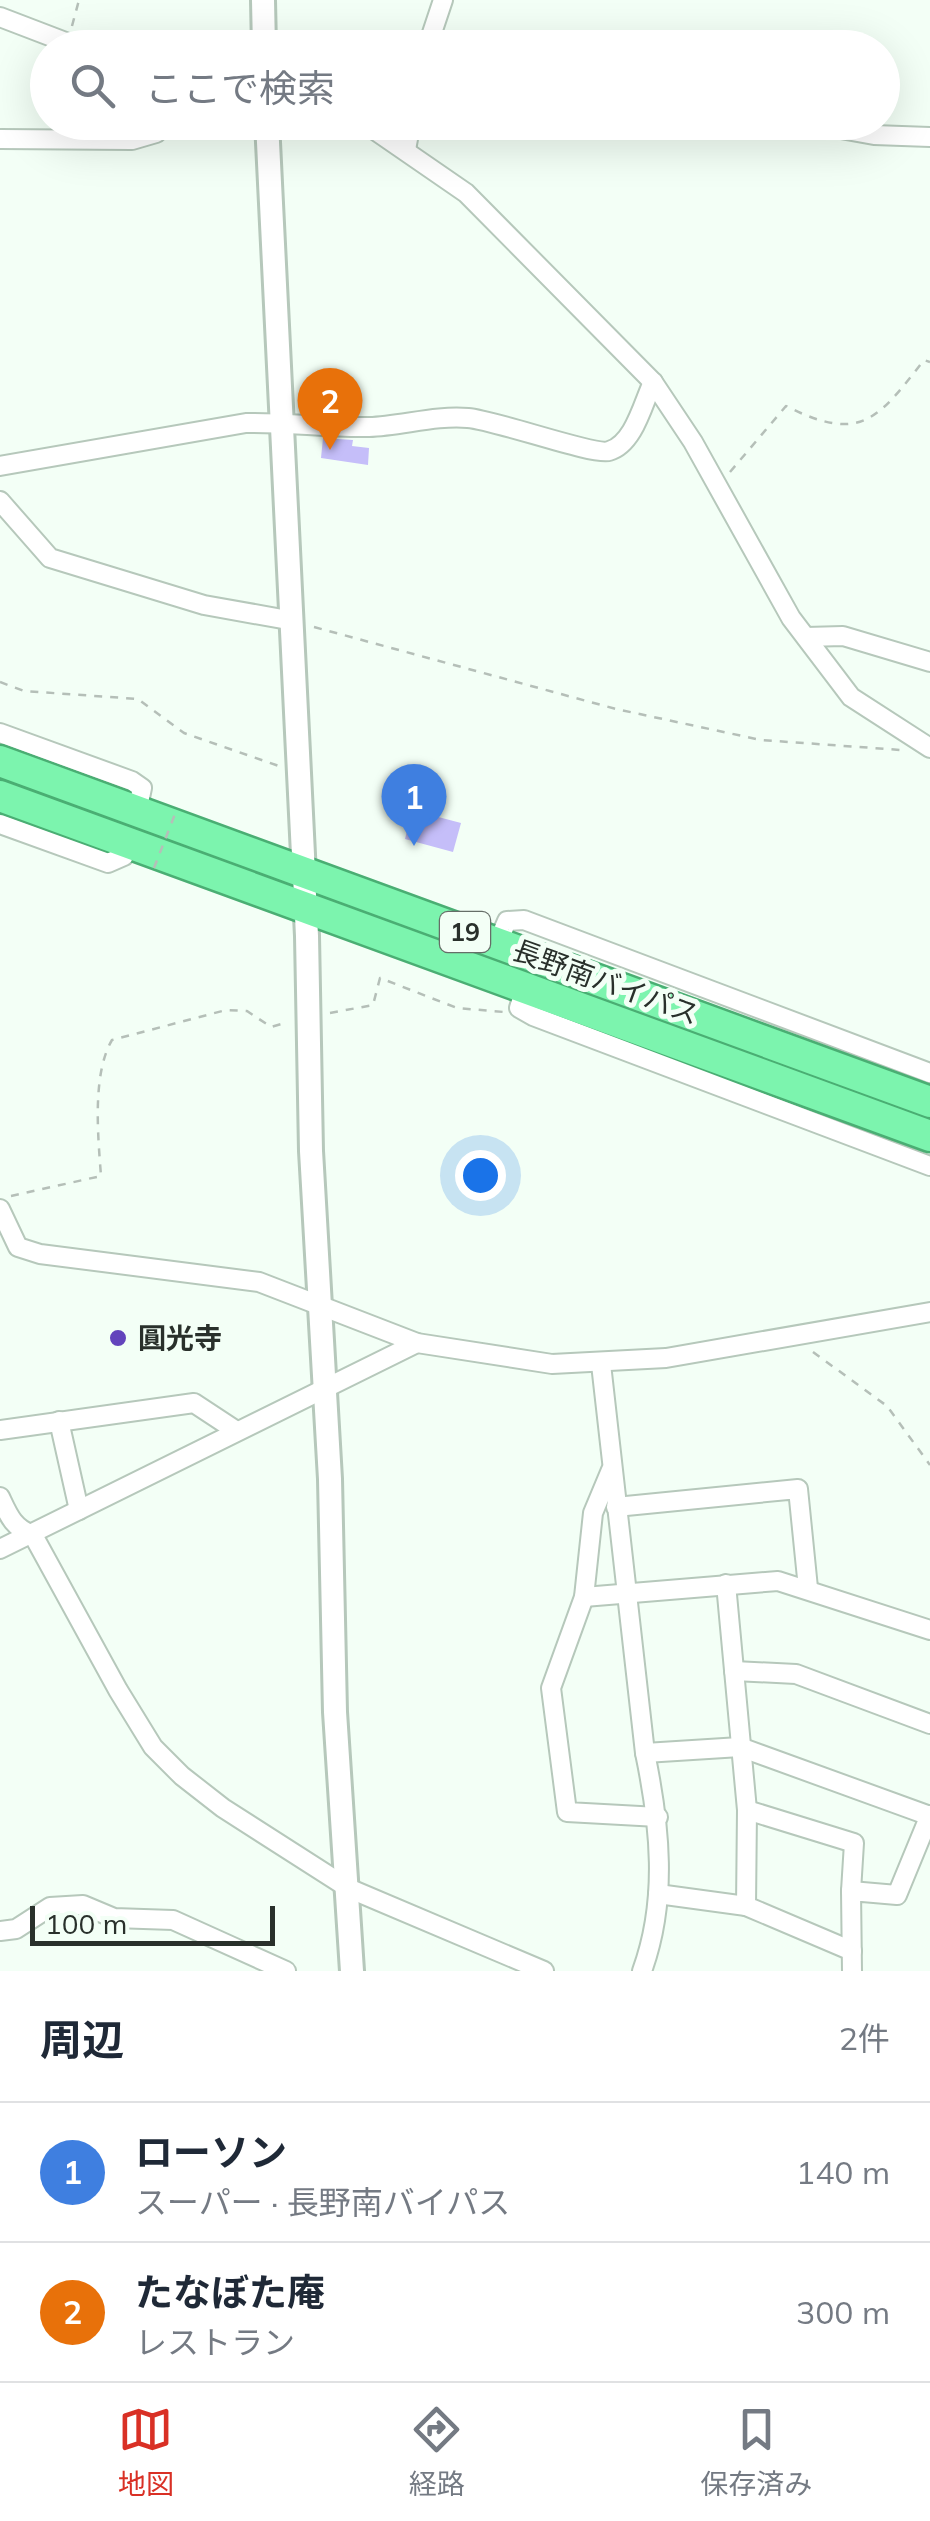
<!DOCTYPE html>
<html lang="ja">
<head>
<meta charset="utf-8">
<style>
	:root { --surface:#fff; --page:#f6f6f7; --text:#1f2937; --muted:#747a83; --line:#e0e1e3; --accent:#d93025 }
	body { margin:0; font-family:Mulish,"Noto Sans JP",sans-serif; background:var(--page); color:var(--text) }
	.scale { position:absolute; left:30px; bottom:25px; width:245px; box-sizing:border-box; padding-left:10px; border:5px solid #29302b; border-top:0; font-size:28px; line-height:35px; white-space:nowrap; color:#29302b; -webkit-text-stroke:8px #f3fff6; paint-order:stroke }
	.you { position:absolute; left:480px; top:1175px; width:35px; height:35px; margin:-25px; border:8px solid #fff; border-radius:50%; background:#1a73e8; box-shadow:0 0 0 15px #1a73e833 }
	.badge { display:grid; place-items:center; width:65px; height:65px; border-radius:50%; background:var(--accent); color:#fff; font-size:32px; font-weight:700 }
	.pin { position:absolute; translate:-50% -82px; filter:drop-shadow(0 2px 5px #0008) }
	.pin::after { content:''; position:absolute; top:52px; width:35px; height:30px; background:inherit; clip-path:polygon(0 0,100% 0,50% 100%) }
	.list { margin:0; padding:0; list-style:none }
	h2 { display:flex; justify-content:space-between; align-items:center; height:130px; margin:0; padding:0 40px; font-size:42px }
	h2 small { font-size:32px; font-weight:400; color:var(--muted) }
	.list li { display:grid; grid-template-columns:65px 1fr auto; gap:30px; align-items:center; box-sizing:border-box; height:140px; padding:0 40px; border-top:2px solid var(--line) }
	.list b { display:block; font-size:38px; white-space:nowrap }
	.list p { margin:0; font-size:32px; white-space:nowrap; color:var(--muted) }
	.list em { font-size:32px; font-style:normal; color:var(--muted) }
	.icon { flex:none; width:55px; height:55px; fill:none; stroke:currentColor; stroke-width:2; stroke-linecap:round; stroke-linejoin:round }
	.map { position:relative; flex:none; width:930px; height:1971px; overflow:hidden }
	.search { position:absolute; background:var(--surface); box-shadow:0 10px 40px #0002; left:30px; right:30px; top:30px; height:110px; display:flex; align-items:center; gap:25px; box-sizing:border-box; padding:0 35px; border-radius:55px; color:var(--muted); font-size:38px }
	.sheet { height:410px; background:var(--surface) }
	nav { display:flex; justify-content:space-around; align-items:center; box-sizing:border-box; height:140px; border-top:2px solid var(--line); background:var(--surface); font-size:28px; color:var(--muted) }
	nav a { display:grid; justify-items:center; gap:5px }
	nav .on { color:var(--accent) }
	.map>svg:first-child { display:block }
</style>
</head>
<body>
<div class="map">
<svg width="930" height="1971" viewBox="0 0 930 1971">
	<rect width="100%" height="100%" fill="#f3fff6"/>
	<g fill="#c5bef9">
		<polygon points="323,438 353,440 352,446 369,448 368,465 321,458"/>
		<polygon points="412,810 461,823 453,852 405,839"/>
	</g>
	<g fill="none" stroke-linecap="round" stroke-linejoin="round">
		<defs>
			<g id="minor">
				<polyline points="0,17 81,48"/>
				<polyline points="427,48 443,0"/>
				<polyline points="363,122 466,193 653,382 693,442 791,618 851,697 930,748"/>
				<polyline points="802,122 874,135 930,137"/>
				<polyline points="0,139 132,140 156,133 157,122"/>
				<polyline points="406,150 411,122"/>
				<path d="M 0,466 L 246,423 C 287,422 328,428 369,427 C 401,426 436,415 468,418 C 495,420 595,456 609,451 C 634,444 643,403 653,382"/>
				<polyline points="0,501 50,558 204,605 288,620"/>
				<polyline points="806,637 843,636 930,662"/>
				<polyline points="0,733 132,781 142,788 137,812"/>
				<polyline points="0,824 108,863 124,856 128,843"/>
				<polyline points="498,942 507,921 524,920 930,1073"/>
				<polyline points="525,988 519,1008 533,1016 930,1166"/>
				<polyline points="0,1209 18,1247 40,1254 259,1282 417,1343 552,1364 666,1358 930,1312"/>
				<path d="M 601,1364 L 645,1753 C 660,1825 668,1900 642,1971"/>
				<polyline points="59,1421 79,1510"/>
				<polyline points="0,1430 194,1403 235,1430"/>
				<polyline points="611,1470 593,1513 584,1597 551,1688 567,1812 658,1817"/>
				<path d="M 0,1497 C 8,1514 13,1528 33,1535 L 118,1690 L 153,1747 L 182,1776 L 223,1808 L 348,1888 L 544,1971"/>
				<polyline points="616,1507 798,1489 808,1588"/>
				<polyline points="0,1549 417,1343"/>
				<polyline points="726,1584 747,1810 746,1906 852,1951"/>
				<polyline points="584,1597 778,1581 930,1630"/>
				<polyline points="734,1671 796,1674 930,1724"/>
				<polyline points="645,1753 740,1747 930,1816"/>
				<polyline points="747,1810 854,1843 851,1891"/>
				<polyline points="658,1894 746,1906"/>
				<polyline points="0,1931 16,1929 50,1907 83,1905 114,1918 173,1920 286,1971"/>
				<polyline points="852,1971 851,1891 897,1895 930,1815"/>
			</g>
			<g id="tertiary">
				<polyline points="263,0 264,48"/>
				<polyline points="267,122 307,936 311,1151 330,1479 335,1712 352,1971"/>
			</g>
			<g id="trunk">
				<polyline points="0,761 930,1102"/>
				<polyline points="0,796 930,1136"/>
			</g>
		</defs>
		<use href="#minor" stroke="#b6c8bb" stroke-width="22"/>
		<use href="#tertiary" stroke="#b6c8bb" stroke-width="28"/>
		<use href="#trunk" stroke="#4aae73" stroke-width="35"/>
		<g stroke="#b5bfb8" stroke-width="2.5" stroke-dasharray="8 8" stroke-linecap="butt">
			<polyline points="72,26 79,0"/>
			<path d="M 730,472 L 786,406 C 861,444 878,419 924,360 L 930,362"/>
			<polyline points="314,627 616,709 761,740 901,750"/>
			<polyline points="0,682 24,691 138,699 184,733 279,766"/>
			<polyline points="330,1013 373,1005 380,978 457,1008 504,1012"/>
			<path d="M 11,1196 L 101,1176 C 98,1136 92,1074 112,1040 L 226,1010 L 247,1011 L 271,1027 L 288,1022"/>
			<polyline points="813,1352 887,1406 930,1465"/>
		</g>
		<use href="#minor" stroke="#fff" stroke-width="18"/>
		<use href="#tertiary" stroke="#fff" stroke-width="22"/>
		<use href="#trunk" stroke="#7cf4ae" stroke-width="30"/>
		<polyline stroke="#b5bfb8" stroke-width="2.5" stroke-dasharray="8 8" stroke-linecap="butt" points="154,868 175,814"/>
	</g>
	<circle fill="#6344bc" stroke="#f3fff6" stroke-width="4" cx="118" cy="1338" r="10"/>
	<g text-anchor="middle" stroke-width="10" stroke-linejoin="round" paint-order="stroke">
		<rect fill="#f3fff6" stroke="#666e68" stroke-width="2.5" x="440" y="912" width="50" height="40" rx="8"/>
		<g font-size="25" font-weight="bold" fill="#29302b">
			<text x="465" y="941">19</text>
		</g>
		<g font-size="28" fill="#29302b" stroke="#f3fff6">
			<text transform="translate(606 982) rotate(20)" y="10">長野南バイパス</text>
		</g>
		<g font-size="28" font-weight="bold" fill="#29302b" stroke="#f3fff6" text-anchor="start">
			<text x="138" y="1348">圓光寺</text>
		</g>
	</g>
</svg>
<div class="scale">100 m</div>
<div class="you"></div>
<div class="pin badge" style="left:414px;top:846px;background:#3f7fe0">1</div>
<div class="pin badge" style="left:330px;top:450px;background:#e8710a">2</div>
<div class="search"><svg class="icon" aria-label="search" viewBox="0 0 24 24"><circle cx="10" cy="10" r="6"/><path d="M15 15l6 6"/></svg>ここで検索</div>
</div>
<section class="sheet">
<h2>周辺<small>2件</small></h2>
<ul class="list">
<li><span class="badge" style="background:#3f7fe0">1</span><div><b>ローソン</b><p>スーパー · 長野南バイパス</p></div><em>140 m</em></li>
<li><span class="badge" style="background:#e8710a">2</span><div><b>たなぼた庵</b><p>レストラン</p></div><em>300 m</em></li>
</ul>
</section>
<nav>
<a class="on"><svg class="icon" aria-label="map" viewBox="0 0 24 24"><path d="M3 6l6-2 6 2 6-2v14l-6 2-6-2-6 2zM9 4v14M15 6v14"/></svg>地図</a>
<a><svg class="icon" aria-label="directions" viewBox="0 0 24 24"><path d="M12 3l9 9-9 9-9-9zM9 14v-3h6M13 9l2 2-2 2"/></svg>経路</a>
<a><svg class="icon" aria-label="saved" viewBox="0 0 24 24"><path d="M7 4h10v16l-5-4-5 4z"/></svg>保存済み</a>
</nav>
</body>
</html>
